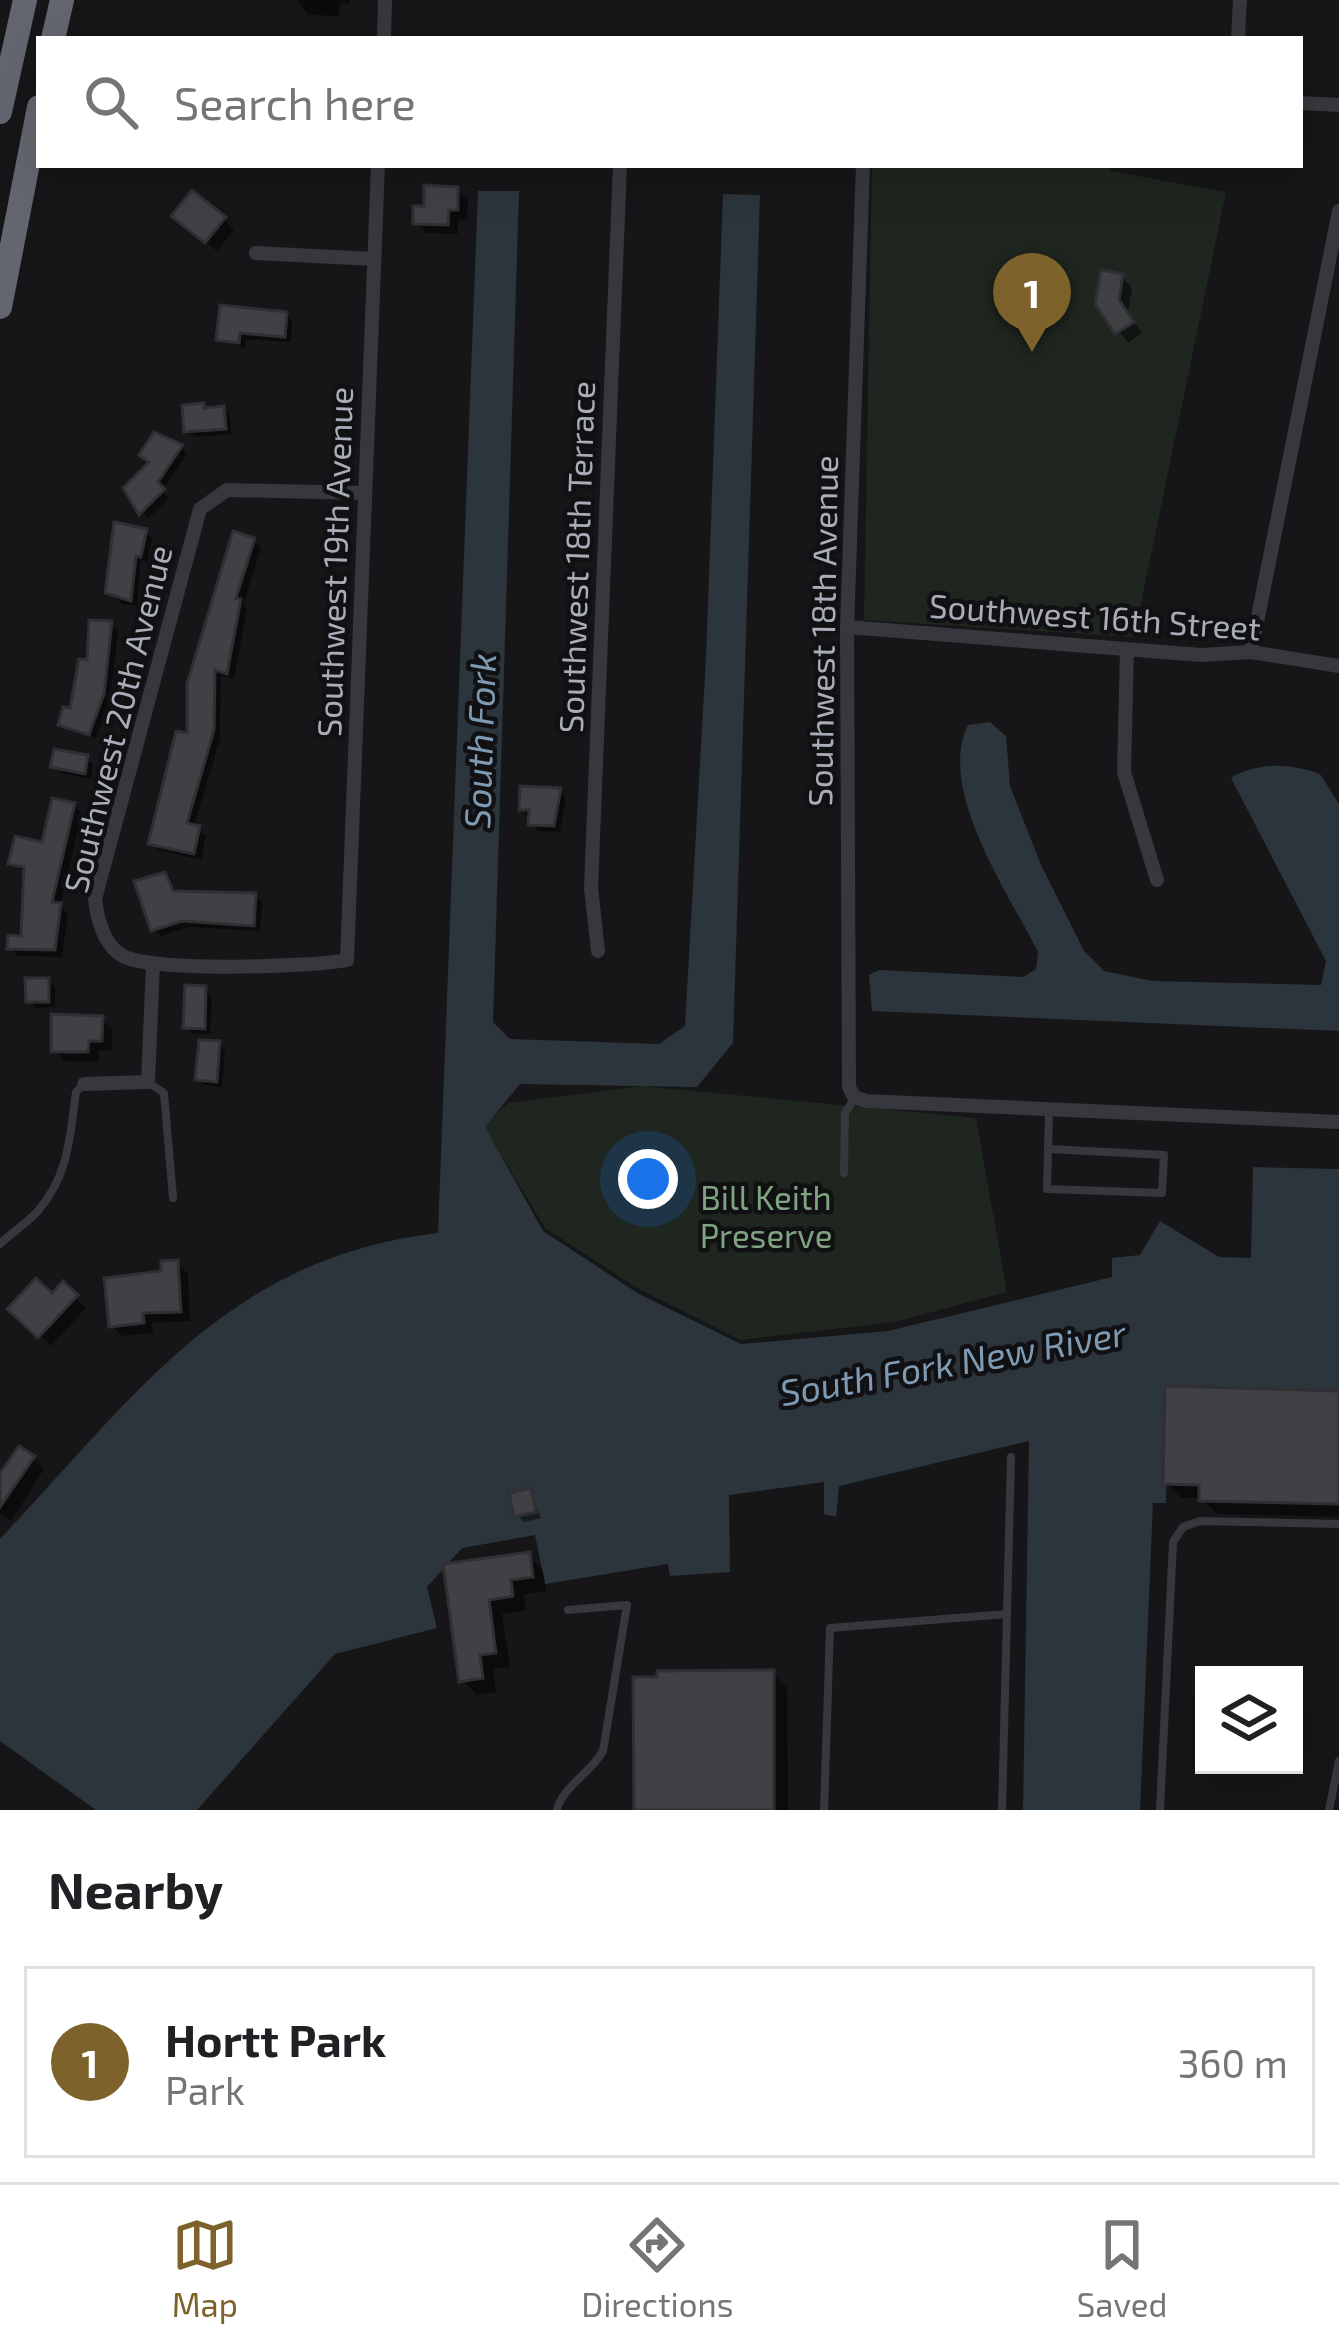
<!DOCTYPE html>
<html lang="en">
<head>
<meta charset="utf-8">
<style>
	:root { --surface:#fff; --page:#f6f6f6; --text:#202124; --muted:#757577; --line:#e0e0e0; --accent:#7e622b }
	body { margin:0; font-family:"Exo 2",sans-serif; background:var(--page); color:var(--text) }
	.controls { position:absolute; right:36px; bottom:36px; display:grid; overflow:hidden; border-radius:0px; box-shadow:0 12px 48px #0002 }
	.controls button { width:108px; height:108px; display:grid; place-items:center; padding:0; border:0; border-bottom:3px solid var(--line); background:var(--surface); color:var(--text); font:60px sans-serif }
	.you { position:absolute; left:648px; top:1179px; width:42px; height:42px; margin:-30px; border:9px solid #fff; border-radius:50%; background:#1a73e8; box-shadow:0 0 0 18px #1a73e833 }
	.badge { display:grid; place-items:center; width:78px; height:78px; border-radius:50%; background:var(--accent); color:#fff; font-size:39px; font-weight:700 }
	.pin { position:absolute; translate:-50% -99px; filter:drop-shadow(0 3px 6px #0008) }
	.pin::after { content:''; position:absolute; top:63px; width:42px; height:36px; background:inherit; clip-path:polygon(0 0,100% 0,50% 100%) }
	.list { margin:0; padding:0; list-style:none }
	h2 { display:flex; justify-content:space-between; align-items:center; height:156px; margin:0; padding:0 48px; font-size:51px }
	h2 small { font-size:39px; font-weight:400; color:var(--muted) }
	.list li { display:grid; grid-template-columns:78px 1fr auto; gap:36px; align-items:center; box-sizing:border-box; height:192px; margin:0 24px 24px; padding:0 24px; border:3px solid var(--line); border-radius:0px }
	.list b { display:block; font-size:45px; white-space:nowrap }
	.list p { margin:0; font-size:39px; white-space:nowrap; color:var(--muted) }
	.list em { font-size:39px; font-style:normal; color:var(--muted) }
	.icon { flex:none; width:66px; height:66px; fill:none; stroke:currentColor; stroke-width:2; stroke-linecap:round; stroke-linejoin:round }
	.map { position:relative; flex:none; width:1339px; height:1810px; overflow:hidden }
	.search { position:absolute; background:var(--surface); box-shadow:0 12px 48px #0002; left:36px; right:36px; top:36px; height:132px; display:flex; align-items:center; gap:30px; box-sizing:border-box; padding:0 42px; border-radius:0px; color:var(--muted); font-size:45px }
	.sheet { height:372px; background:var(--surface) }
	nav { display:flex; justify-content:space-around; align-items:center; box-sizing:border-box; height:168px; border-top:3px solid var(--line); background:var(--surface); font-size:33px; color:var(--muted) }
	nav a { display:grid; justify-items:center; gap:6px }
	nav .on { color:var(--accent) }
	.map>svg:first-child { display:block }
</style>
</head>
<body>
<div class="map">
<svg width="1339" height="1810" viewBox="0 0 1339 1810">
	<rect width="100%" height="100%" fill="#161618"/>
	<g fill="#1e261f">
		<polygon points="872,165 1111,165 1110,171 1226,192 1134,637 864,620"/>
		<polygon points="642,1086 976,1118 1007,1292 894,1322 740,1340 639,1289 545,1228 484,1126 508,1103"/>
	</g>
	<g fill="#2c353c">
		<path d="M 478,191 L 519,191 L 493,1022 L 510,1039 L 659,1044 L 685,1026 L 706,658 L 723,194 L 760,195 L 733,1043 L 697,1087 L 520,1084 L 485,1127 L 543,1231 L 639,1294 L 741,1344 L 888,1331 L 1112,1277 L 1112,1258 L 1140,1255 L 1160,1221 L 1219,1257 L 1251,1258 L 1253,1167 L 1339,1169 L 1339,1400 L 1167,1397 L 1166,1503 L 1153,1503 L 1140,1810 L 1023,1810 L 1029,1441 L 839,1486 L 836,1517 L 824,1514 L 824,1482 L 729,1495 L 730,1572 L 670,1576 L 668,1564 L 545,1584 L 535,1535 L 462,1548 L 427,1587 L 437,1628 L 335,1654 L 197,1810 L 96,1810 L 0,1741 L 0,1539 C 135,1396 227,1258 438,1233 Z"/>
		<path d="M 990,722 L 1006,736 L 1010,786 L 1041,865 L 1084,951 L 1104,971 L 1152,981 L 1321,985 L 1326,961 L 1231,778 C 1258,761 1291,764 1320,774 L 1339,804 L 1339,1031 L 872,1011 L 869,975 L 879,970 L 1023,977 L 1036,969 L 1038,952 C 1009,894 936,789 968,725 Z"/>
	</g>
	<g fill="#0007">
		<polygon points="298,0 350,0 350,4 340,3 339,16 308,15"/>
		<polygon points="457,190 468,200 467,220 458,219 458,234 426,233 416,223"/>
		<polygon points="224,219 234,230 217,251 186,227"/>
		<polygon points="1122,277 1132,288 1128,313 1142,333 1128,343 1098,303"/>
		<polygon points="286,315 292,321 291,342 246,339 245,348 219,339"/>
		<polygon points="223,409 230,416 231,434 194,437 187,431"/>
		<polygon points="181,447 187,454 162,491 169,498 148,519 127,489"/>
		<polygon points="146,532 152,539 147,562 141,560 137,606 122,604 109,592"/>
		<polygon points="254,541 261,548 243,605 247,609 234,679 221,676 220,739 194,827 206,836 201,860 159,850 151,843"/>
		<polygon points="111,624 118,631 110,701 96,739 62,724 73,712"/>
		<polygon points="86,758 93,765 91,779 60,773 54,766"/>
		<polygon points="559,791 566,798 560,832 538,831 522,809"/>
		<polygon points="74,806 82,814 60,906 68,914 62,957 18,956 10,948 24,939 27,872 12,863 44,846"/>
		<polygon points="165,876 176,894 255,896 262,903 260,931 190,927 160,936 153,929"/>
		<polygon points="48,981 55,987 55,1007 36,1008 29,1001"/>
		<polygon points="205,989 212,996 210,1034 193,1034 186,1027"/>
		<polygon points="101,1019 112,1029 112,1051 98,1050 98,1062 64,1061 54,1050"/>
		<polygon points="219,1044 225,1051 222,1087 205,1085 198,1079"/>
		<polygon points="177,1263 188,1274 190,1321 152,1323 153,1333 122,1336 111,1325"/>
		<polygon points="63,1286 86,1308 51,1346 11,1309 52,1297"/>
		<polygon points="1339,1394 1339,1517 1217,1514 1201,1498 1181,1498 1166,1483"/>
		<polygon points="33,1459 44,1469 11,1521 0,1513 0,1478"/>
		<polygon points="530,1491 541,1518 524,1522 517,1515"/>
		<polygon points="528,1556 543,1570 546,1591 524,1594 526,1610 502,1614 510,1667 493,1669 496,1692 477,1695 462,1680 446,1567"/>
		<polygon points="772,1673 787,1688 788,1810 638,1810"/>
	</g>
	<g fill="#404145" stroke="#303034" stroke-width="3">
		<polygon points="424,185 458,187 458,210 449,210 448,225 413,224 413,206 424,206"/>
		<polygon points="192,190 226,217 205,243 171,216"/>
		<polygon points="1101,270 1123,274 1119,300 1134,322 1115,334 1095,304"/>
		<polygon points="220,305 287,312 285,337 240,333 239,343 216,340"/>
		<polygon points="204,403 204,408 224,406 226,429 184,432 182,405"/>
		<polygon points="154,432 183,445 158,482 165,489 139,515 123,488 149,462 139,455"/>
		<polygon points="114,522 147,529 141,557 136,556 131,601 105,593"/>
		<polygon points="233,531 255,538 236,598 241,599 227,674 215,670 214,730 187,823 200,826 194,854 148,844 176,731 187,733 187,684"/>
		<polygon points="89,620 112,621 104,694 89,735 58,725 63,707 70,708 79,659 87,660"/>
		<polygon points="54,749 88,755 85,774 50,767"/>
		<polygon points="520,786 561,788 554,826 528,825 529,810 519,810"/>
		<polygon points="52,798 75,803 52,902 61,903 55,950 7,949 8,935 21,936 24,867 8,864 15,836 42,842"/>
		<polygon points="165,872 173,891 256,893 254,926 182,921 151,931 134,881"/>
		<polygon points="25,978 49,978 49,1002 26,1002"/>
		<polygon points="185,985 206,986 205,1029 183,1028"/>
		<polygon points="51,1014 103,1016 102,1041 89,1041 88,1052 51,1052"/>
		<polygon points="199,1040 220,1041 217,1082 195,1080"/>
		<polygon points="178,1260 181,1312 143,1313 144,1323 109,1327 104,1278 161,1271 161,1261"/>
		<polygon points="36,1278 52,1293 63,1281 78,1295 38,1338 7,1309"/>
		<polygon points="1165,1386 1339,1391 1339,1504 1199,1501 1199,1485 1163,1484"/>
		<polygon points="19,1446 35,1456 0,1507 0,1473"/>
		<polygon points="531,1488 536,1512 514,1517 509,1493"/>
		<polygon points="530,1552 533,1577 511,1580 513,1596 489,1600 496,1653 480,1655 483,1678 459,1682 443,1564"/>
		<polygon points="774,1670 774,1810 634,1810 633,1677 657,1677 657,1671"/>
	</g>
	<g fill="none" stroke-linecap="round" stroke-linejoin="round">
		<g stroke="#37383d" stroke-width="8">
			<polyline points="149,1083 164,1093 173,1198"/>
			<polyline points="1048,1149 1164,1155 1162,1193 1047,1189 1049,1111"/>
			<polyline points="844,1173 845,1113 854,1099"/>
			<path d="M 0,1244 C 11,1233 26,1224 37,1212 C 69,1176 70,1136 76,1092 L 83,1085"/>
			<path d="M 557,1810 C 562,1787 591,1773 603,1751 L 627,1605 L 568,1610"/>
			<polyline points="824,1810 830,1628 1007,1614"/>
			<polyline points="1002,1810 1011,1457"/>
			<polyline points="1160,1810 1173,1542 1183,1527 1200,1521 1339,1524"/>
			<polyline points="1329,1810 1339,1761"/>
		</g>
		<g stroke="#37383d" stroke-width="14">
			<polyline points="384,39 385,0"/>
			<polyline points="1238,39 1240,0"/>
			<polyline points="1300,103 1339,105"/>
			<polyline points="863,165 847,627 849,1087 854,1097 866,1101 1339,1122"/>
			<polyline points="256,253 374,259"/>
			<path d="M 364,493 L 227,490 L 200,509 L 95,899 C 97,918 104,946 123,956 C 152,972 311,967 347,960 L 378,165"/>
			<polyline points="847,627 1201,655 1251,652 1339,666"/>
			<polyline points="1127,650 1124,772 1157,880"/>
			<polyline points="1251,652 1339,211"/>
			<polyline points="598,951 591,888 620,165"/>
			<polyline points="84,1084 148,1082 153,964"/>
		</g>
		<g stroke="#63666e" stroke-width="24">
			<polyline points="53,39 62,0"/>
			<polyline points="0,112 25,0"/>
			<polyline points="0,307 39,107"/>
		</g>
	</g>
	<g text-anchor="middle" stroke-width="9" stroke-linejoin="round" paint-order="stroke">
		<g font-size="33" fill="#a8adb8" stroke="#111113">
			<text transform="translate(577 557) rotate(-88)" y="12">Southwest 18th Terrace</text>
			<text transform="translate(335 562) rotate(-88)" y="12">Southwest 19th Avenue</text>
			<text transform="translate(1095 617) rotate(4)" y="12">Southwest 16th Street</text>
			<text transform="translate(823 631) rotate(-89)" y="12">Southwest 18th Avenue</text>
			<text transform="translate(118 719) rotate(-76)" y="12">Southwest 20th Avenue</text>
		</g>
		<g font-size="33" fill="#7fa381" stroke="#111113">
			<text x="766" y="1210">Bill Keith<tspan x="766" dy="38">Preserve</tspan></text>
		</g>
		<g font-size="36" font-style="italic" fill="#7f9bb3" stroke="#111113">
			<text transform="translate(480 741) rotate(-88)" y="13">South Fork</text>
			<text transform="translate(953 1363) rotate(-10)" y="13">South Fork New River</text>
		</g>
	</g>
</svg>
<div class="controls">
<button><svg class="icon" aria-label="layers" viewBox="0 0 24 24"><path d="M12 4l9 5-9 5-9-5zM3 14l9 5 9-5"/></svg></button>
</div>
<div class="you"></div>
<div class="pin badge" style="left:1032px;top:352px">1</div>
<div class="search"><svg class="icon" aria-label="search" viewBox="0 0 24 24"><circle cx="10" cy="10" r="6"/><path d="M15 15l6 6"/></svg>Search here</div>
</div>
<section class="sheet">
<h2>Nearby<small></small></h2>
<ul class="list">
<li><span class="badge">1</span><div><b>Hortt Park</b><p>Park</p></div><em>360 m</em></li>
</ul>
</section>
<nav>
<a class="on"><svg class="icon" aria-label="map" viewBox="0 0 24 24"><path d="M3 6l6-2 6 2 6-2v14l-6 2-6-2-6 2zM9 4v14M15 6v14"/></svg>Map</a>
<a><svg class="icon" aria-label="directions" viewBox="0 0 24 24"><path d="M12 3l9 9-9 9-9-9zM9 14v-3h6M13 9l2 2-2 2"/></svg>Directions</a>
<a><svg class="icon" aria-label="saved" viewBox="0 0 24 24"><path d="M7 4h10v16l-5-4-5 4z"/></svg>Saved</a>
</nav>
</body>
</html>
